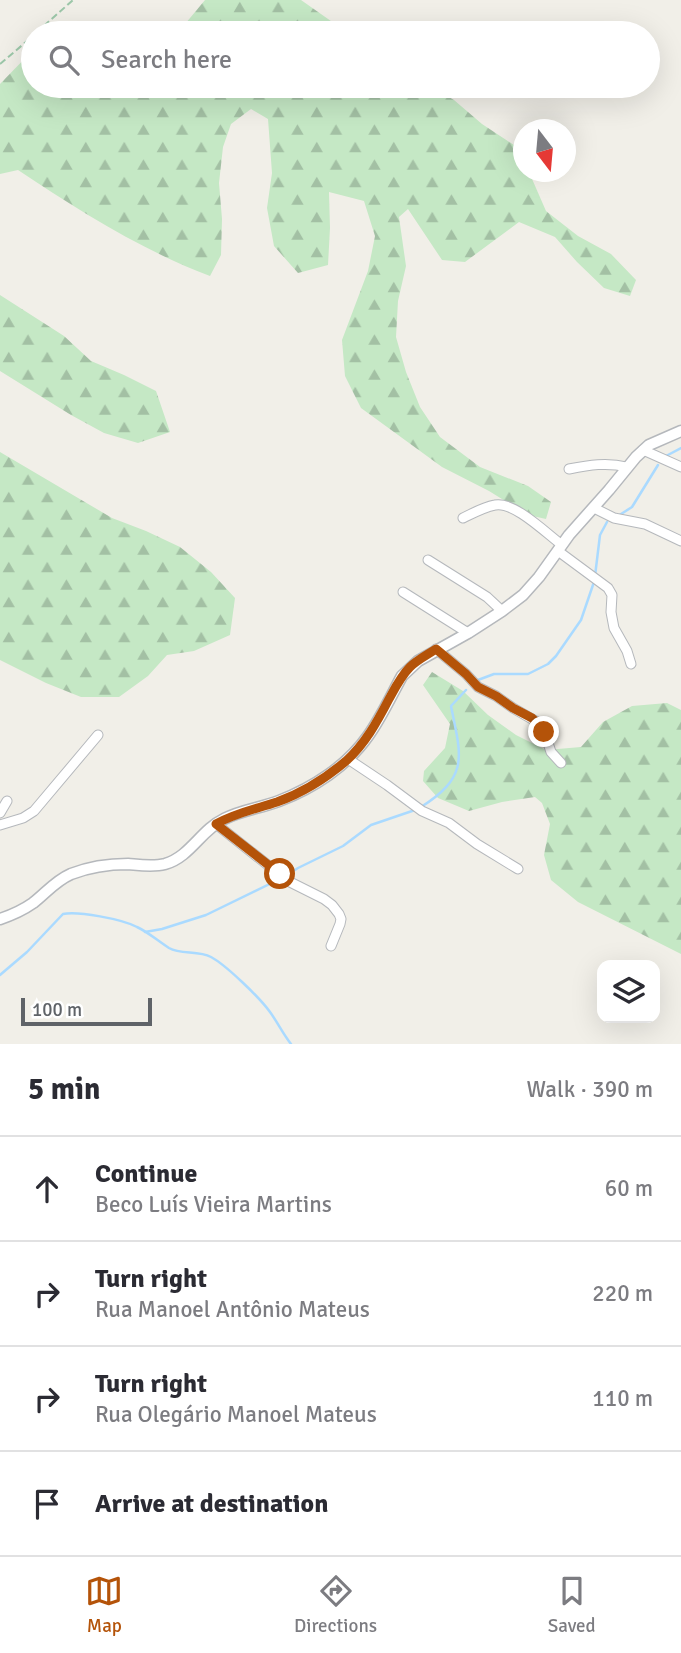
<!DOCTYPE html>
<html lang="en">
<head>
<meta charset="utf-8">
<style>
	:root { --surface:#fff; --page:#f2f2f3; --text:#2b2b33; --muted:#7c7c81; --line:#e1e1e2; --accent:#b45309 }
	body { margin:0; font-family:Signika,sans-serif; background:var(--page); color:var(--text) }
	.controls { position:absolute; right:21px; bottom:21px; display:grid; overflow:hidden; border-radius:14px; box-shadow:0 7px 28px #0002 }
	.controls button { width:63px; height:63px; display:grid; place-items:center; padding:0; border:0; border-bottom:2px solid var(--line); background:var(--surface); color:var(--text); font:35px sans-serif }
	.compass { position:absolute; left:513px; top:119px; width:63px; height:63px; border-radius:50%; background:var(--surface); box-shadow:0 7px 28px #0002; rotate:164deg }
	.scale { position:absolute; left:21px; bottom:18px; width:131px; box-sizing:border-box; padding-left:7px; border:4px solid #5f6368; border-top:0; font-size:19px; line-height:24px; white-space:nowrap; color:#5f6368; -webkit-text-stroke:5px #fff; paint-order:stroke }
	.stop { position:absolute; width:21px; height:21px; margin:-16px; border:5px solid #b45309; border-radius:50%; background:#fff }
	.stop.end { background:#b45309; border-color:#fff; box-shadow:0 2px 7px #0008 }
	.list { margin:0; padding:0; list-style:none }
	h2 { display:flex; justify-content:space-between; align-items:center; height:91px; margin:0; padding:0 28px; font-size:30px }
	h2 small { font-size:23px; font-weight:400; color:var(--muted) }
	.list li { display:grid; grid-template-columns:46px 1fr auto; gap:21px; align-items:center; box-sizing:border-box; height:105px; padding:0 28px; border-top:2px solid var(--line) }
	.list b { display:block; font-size:26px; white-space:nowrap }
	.list p { margin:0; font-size:23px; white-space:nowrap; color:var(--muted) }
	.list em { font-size:23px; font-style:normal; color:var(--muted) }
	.icon { flex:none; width:38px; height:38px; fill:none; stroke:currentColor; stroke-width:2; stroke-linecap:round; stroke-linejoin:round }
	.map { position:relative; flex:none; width:681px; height:1044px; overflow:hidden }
	.search { position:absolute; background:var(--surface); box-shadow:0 7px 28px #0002; left:21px; right:21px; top:21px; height:77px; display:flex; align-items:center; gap:18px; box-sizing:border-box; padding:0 24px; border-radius:38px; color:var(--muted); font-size:26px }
	.sheet { height:511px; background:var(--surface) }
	nav { display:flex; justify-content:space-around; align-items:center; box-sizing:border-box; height:98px; border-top:2px solid var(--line); background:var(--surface); font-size:19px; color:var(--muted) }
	nav a { display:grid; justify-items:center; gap:4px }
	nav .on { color:var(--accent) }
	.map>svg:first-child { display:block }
</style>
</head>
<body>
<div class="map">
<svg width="681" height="1044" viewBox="0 0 681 1044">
	<defs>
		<pattern id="forest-firs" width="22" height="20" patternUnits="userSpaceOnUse" patternTransform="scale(1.75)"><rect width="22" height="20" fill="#c5e8c5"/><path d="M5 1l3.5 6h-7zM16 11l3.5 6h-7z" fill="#a3c0a4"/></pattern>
	</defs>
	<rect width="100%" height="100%" fill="#f1efe8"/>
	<g fill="url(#forest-firs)">
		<polygon points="205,0 301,0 348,33 172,33 180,30"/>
		<path d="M 33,50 L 33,86 L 430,86 L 454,100 L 482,124 L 514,145 L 523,162 L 524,172 L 529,172 L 546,211 L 578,236 L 611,254 L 636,280 L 630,296 L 604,288 L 577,262 L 555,237 L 519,222 L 465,262 L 442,260 L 408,209 L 399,217 L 406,266 L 398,301 L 396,337 L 406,372 L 420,407 L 440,437 L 480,467 L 528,486 L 551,502 L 546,519 L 528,515 L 489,491 L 442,467 L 361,408 L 345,376 L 342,340 L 368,271 L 375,236 L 364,201 L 329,192 L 330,228 L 328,265 L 298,273 L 274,246 L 267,208 L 272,173 L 268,119 L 251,109 L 231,124 L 223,147 L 219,183 L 222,219 L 221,255 L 210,276 C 143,251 78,210 18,170 L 0,174 L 0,84 Z"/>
		<polygon points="0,295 64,336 91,361 124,375 156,391 170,432 138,443 104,433 71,415 0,371"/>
		<polygon points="0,452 112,518 146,531 180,547 211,572 235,598 230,635 194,651 167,655 148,676 119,697 81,697 46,683 0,660"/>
		<polygon points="432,672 463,691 488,715 516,735 546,750 581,747 603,722 632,706 667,703 681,710 681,954 578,902 551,880 544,855 550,824 542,803 535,797 502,802 469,811 438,798 423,781 424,771 445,748 450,724 423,685"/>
	</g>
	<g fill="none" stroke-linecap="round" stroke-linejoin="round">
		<g stroke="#aadaff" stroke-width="2.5">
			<polyline points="666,456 681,448"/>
			<polyline points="618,516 632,507 658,465"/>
			<polyline points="595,576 600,535 607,522"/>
			<polyline points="478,680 494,674 528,674 548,664 556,656 581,620 594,582"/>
			<path d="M 421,807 C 470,776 461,756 451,706 L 466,690"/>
			<polyline points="145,932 162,929 206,915 284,877 298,868 343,846 371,825 415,810"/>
			<path d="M 0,975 L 27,952 L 63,914 C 78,911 122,919 137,927 C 148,932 158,941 169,948 C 181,955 198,950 211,957 C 226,965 260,998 270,1012 C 278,1023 283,1034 291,1044"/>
		</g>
		<defs>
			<g id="minor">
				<polyline points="643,450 681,467"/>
				<path d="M 569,469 C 589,465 607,462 627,467"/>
				<polyline points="594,508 614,518 645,524 681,541"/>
				<path d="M 463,518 C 473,513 484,507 495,505 C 514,501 547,534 562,545"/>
				<polyline points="558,551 608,588 612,595 611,612 614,628 627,651 631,664"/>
				<polyline points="428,560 487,597 502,611"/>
				<polyline points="403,592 468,633"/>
				<polyline points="436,649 466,674 478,687 496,696 513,708 539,723 543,728 551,752 561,763"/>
				<polyline points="348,759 387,785 422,811 449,823 477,844 518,869"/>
				<polyline points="0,813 7,801"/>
				<polyline points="216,824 288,881 324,899 332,905 339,914 341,919 340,924 331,946"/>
				<polyline points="0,825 23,818 34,811 98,735"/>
			</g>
			<path id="tertiary" d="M 0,919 C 12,915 23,910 33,903 C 46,893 55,881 71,874 C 89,867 109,864 128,864 C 140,865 153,867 165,864 C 190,857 201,830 224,819 C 241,810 261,808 279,801 C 313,788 347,766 368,736 C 381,718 391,696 402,676 L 418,661 L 468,633 L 502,611 L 523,595 L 539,577 L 569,535 L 609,490 L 636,457 L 649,445 L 681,431"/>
		</defs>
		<use href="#minor" stroke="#b5b8bc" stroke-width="11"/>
		<use href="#tertiary" stroke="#b5b8bc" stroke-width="13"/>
		<g stroke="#9cc7a9" stroke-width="2" stroke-dasharray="7 3.5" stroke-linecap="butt">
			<polyline points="36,33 73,0"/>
			<polyline points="0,64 33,36"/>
		</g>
		<use href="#minor" stroke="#fff" stroke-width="9"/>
		<use href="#tertiary" stroke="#fff" stroke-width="10"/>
	</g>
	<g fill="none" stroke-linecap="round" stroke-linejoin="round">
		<path stroke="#b45309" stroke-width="9" d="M 280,874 L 216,824 C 235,813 256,809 277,802 C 302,793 326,778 346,761 C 365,744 377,722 389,699 C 395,688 401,676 410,667 C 417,660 427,655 436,649 L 466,674 L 478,687 L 496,696 L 513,708 L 532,718 L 543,728 L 544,732"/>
	</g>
</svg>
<div class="controls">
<button><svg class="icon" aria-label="layers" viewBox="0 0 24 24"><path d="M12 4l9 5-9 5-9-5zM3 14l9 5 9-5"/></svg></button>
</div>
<svg class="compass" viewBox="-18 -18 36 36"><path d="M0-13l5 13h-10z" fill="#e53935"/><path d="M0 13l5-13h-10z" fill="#7c7c81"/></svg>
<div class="scale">100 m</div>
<div class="stop" style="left:280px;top:874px"></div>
<div class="stop end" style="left:544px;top:732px"></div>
<div class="search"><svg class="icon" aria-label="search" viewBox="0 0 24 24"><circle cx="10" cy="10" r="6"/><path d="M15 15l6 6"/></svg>Search here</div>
</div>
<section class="sheet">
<h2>5 min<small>Walk · 390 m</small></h2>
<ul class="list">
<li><svg class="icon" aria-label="ahead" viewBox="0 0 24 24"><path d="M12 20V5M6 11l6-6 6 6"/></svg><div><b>Continue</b><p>Beco Luís Vieira Martins</p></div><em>60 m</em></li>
<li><svg class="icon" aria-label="right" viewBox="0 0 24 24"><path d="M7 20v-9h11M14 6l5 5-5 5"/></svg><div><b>Turn right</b><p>Rua Manoel Antônio Mateus</p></div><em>220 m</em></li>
<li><svg class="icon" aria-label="right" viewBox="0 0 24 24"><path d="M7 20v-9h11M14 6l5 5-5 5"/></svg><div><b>Turn right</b><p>Rua Olegário Manoel Mateus</p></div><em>110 m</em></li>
<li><svg class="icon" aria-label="arrive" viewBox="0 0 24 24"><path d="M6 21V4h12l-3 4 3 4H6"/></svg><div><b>Arrive at destination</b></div></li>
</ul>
</section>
<nav>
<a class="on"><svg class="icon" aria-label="map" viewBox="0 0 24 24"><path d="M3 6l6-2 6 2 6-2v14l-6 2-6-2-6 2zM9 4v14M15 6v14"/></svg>Map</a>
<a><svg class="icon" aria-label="directions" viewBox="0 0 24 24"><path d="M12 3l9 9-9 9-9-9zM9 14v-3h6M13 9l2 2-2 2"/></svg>Directions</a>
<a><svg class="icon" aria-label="saved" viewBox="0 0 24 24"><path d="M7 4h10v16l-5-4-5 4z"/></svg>Saved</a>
</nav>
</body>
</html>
